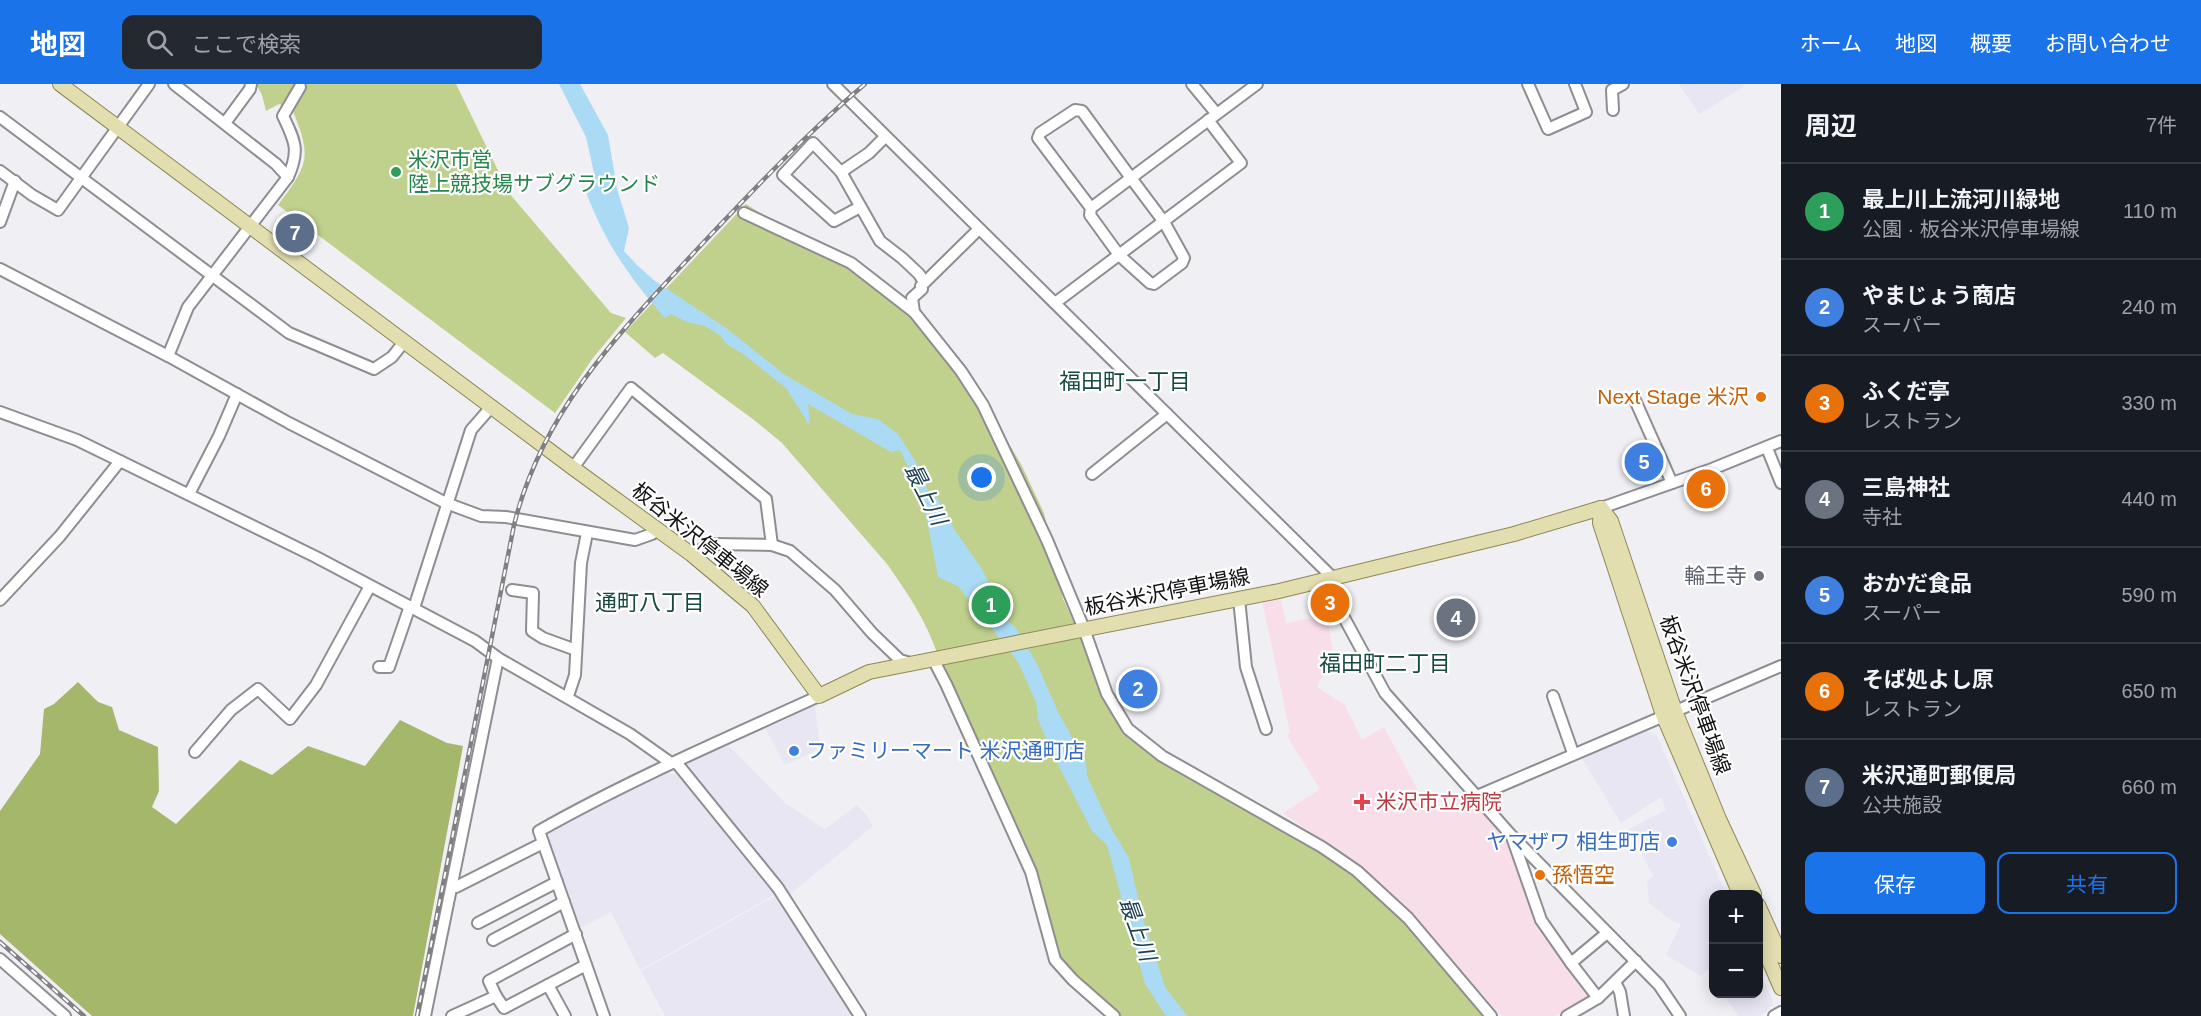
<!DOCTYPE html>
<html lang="ja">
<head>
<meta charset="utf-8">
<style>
	:root { --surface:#171b24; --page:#242831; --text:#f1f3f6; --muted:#9ea1a6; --line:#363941; --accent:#1a73e8 }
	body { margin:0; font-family:Arial,"Noto Sans JP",sans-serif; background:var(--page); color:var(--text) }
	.controls { position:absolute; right:18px; bottom:18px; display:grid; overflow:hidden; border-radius:12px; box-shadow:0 3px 15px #0003 }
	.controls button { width:54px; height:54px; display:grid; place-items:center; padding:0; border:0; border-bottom:2px solid var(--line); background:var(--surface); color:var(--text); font:30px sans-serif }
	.you { position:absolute; left:982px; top:394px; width:21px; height:21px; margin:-15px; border:4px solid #fff; border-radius:50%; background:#1a73e8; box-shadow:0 0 0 9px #1a73e833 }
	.badge { display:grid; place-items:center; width:39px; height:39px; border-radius:50%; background:var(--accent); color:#fff; font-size:20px; font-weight:700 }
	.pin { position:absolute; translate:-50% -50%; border:3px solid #fff; box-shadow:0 2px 6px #0006 }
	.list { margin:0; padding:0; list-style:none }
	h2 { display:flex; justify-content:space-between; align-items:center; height:78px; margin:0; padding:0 24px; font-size:26px }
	h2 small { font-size:20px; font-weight:400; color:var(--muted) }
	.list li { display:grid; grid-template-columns:39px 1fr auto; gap:18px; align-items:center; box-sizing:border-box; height:96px; padding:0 24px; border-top:2px solid var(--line) }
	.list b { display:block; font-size:22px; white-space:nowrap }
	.list p { margin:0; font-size:20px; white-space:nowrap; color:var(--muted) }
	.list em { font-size:20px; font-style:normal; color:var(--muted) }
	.actions { display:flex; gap:12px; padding:18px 24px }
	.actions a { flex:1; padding:14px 0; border:2px solid var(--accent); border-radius:12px; text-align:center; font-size:21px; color:var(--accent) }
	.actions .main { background:var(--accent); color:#fff }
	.icon { flex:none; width:33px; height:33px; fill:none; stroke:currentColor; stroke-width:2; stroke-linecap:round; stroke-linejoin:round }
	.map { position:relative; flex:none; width:1781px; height:932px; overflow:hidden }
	header { display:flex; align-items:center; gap:36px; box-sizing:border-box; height:84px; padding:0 30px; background:var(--accent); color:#fff }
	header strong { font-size:28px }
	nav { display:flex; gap:33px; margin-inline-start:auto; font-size:21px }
	.search { width:420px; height:54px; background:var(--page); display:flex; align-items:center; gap:15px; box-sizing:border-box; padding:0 21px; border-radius:12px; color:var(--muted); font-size:22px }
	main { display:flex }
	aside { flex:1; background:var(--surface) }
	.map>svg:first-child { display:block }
</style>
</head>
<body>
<header>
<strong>地図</strong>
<div class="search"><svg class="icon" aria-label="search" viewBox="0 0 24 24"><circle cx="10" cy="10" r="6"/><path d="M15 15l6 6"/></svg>ここで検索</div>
<nav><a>ホーム</a><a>地図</a><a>概要</a><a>お問い合わせ</a></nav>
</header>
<main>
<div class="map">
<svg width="1781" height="932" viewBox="0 0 1781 932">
	<rect width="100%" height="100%" fill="#f0eff4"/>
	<g fill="#e8e6f3">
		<polygon points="1679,0 1741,0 1744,3 1699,30"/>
		<polygon points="809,620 815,623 820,661 813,668 785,681 764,642"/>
		<polygon points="1645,646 1657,652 1726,810 1714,810 1713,889 1707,886 1701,892 1666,871 1681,840 1672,837 1649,819 1647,796 1654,792 1627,746 1666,726 1661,713 1621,739 1582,674"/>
		<polygon points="726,659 785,719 825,745 857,721 866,730 873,742 789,811 686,684 688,675"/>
		<polygon points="660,688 679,691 774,811 640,886 611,828 576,846 543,747"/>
		<polygon points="775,812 814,867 855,932 665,932 641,887"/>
		<polygon points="1759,885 1773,918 1770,925 1760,932 1738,932 1725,912 1726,910 1758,910"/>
	</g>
	<polygon fill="#f7dee8" points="1280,512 1286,539 1327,531 1332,563 1331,574 1317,603 1345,621 1362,656 1384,643 1429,727 1469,709 1507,759 1540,842 1591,911 1583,918 1554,932 1502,932 1451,876 1405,821 1362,783 1283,729 1320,705 1287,652 1290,648 1262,516"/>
	<g fill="#c0d18e">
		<path d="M 256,0 L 456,0 L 509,109 L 611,229 L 626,234 L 593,274 L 555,329 L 278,121 C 309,80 312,73 292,25 L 279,20 L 266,27 L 262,11 Z"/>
		<path d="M 746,120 L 786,146 L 853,177 L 903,213 L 964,285 L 1021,380 L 1044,429 L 1063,515 L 1125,647 L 1337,775 L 1407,835 L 1489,932 L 1118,932 L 1058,876 L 1032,788 L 941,581 C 929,541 911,514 887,480 L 782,359 L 754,336 L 663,269 L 655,274 L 625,248 Z"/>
	</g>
	<polygon fill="#a5b76b" points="78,598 98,618 112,623 119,646 158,663 159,707 152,723 176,740 240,676 272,691 308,662 365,682 400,636 447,659 463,662 413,932 92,932 0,850 0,727 40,670 44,625 54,620"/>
	<path fill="#abdaf5" d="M 559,0 L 580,0 L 608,51 L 617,105 L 629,144 L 624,167 L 637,181 L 655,197 L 726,244 L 785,291 L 852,330 L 878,335 L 898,350 L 916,378 L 928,407 L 936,412 L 956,448 L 982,485 L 1007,536 L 1016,544 L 1037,580 L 1058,628 L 1086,678 L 1087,692 L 1112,746 L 1129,774 L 1142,832 L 1165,903 L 1187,932 L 1166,932 L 1145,900 L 1107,761 L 1092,747 L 1058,680 L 1038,636 L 1036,618 L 1018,578 L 958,502 L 938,493 L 922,411 L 900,366 L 891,368 L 808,320 L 810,342 L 786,304 L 742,269 L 726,260 L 721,252 L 705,242 L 687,238 L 671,230 L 665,234 C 630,194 605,159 586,108 L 594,89 L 586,53 Z"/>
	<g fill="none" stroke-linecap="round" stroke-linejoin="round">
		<defs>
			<g id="minor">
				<polyline points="174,0 276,80 288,93"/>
				<polyline points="833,0 1332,493 1341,528 1385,609 1510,750 1659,901 1680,932"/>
				<polyline points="1192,0 1216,29"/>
				<polyline points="1528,0 1548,45 1586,28 1575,0"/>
				<polyline points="1613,26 1612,6 1623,0"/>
				<polyline points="0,33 289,249 374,285 392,273 404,258"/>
				<polyline points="225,39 250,5 251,0"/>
				<polyline points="0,87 32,111 58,126 149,0"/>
				<polyline points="841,88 880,157 902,174 919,190 924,198"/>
				<polyline points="860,123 834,137 783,91 813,59 841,88 869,69 885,53"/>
				<polyline points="1091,124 1131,94 1082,27 1075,26 1040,49 1038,54 1091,124 1090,131 1119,171 1150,199 1154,200 1182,179 1184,174 1164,138 1131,94 1257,0"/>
				<polyline points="744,129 851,179 914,228 961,287 983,321 1047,456 1084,545 1107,610 1128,645 1162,672 1322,763 1357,787 1408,834 1491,932"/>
				<polyline points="0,138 15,97"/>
				<polyline points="0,185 168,272 289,339 446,419 481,432 506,433 635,456 652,450 658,445"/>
				<polyline points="1055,219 1241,79 1208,36"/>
				<polyline points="914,228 912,214 922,205 921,202 979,145"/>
				<path d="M 168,272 L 188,223 L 288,93 C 300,66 295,57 283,32 L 300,3"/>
				<polyline points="1635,316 1672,399"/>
				<polyline points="0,328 77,356 120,377 316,473 475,557 498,574 630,650 671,679"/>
				<polyline points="1767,364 1781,399"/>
				<polyline points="573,384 631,304 766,415 772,461"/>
				<polyline points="1092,390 1167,330"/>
				<polyline points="189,410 219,352 237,310"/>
				<polyline points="1601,424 1712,385 1781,357"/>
				<polyline points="691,470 713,460 772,461 790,467 835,506 872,549 900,576 910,579"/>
				<polyline points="512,506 533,509 532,547 543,554 576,566"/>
				<polyline points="1239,515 1246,583 1266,645"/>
				<polyline points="0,516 60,452 120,377"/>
				<polyline points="414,524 471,346 492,322"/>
				<polyline points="933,575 946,600 1031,788 1055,876 1073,896 1114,932"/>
				<polyline points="379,583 389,583 410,522"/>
				<polyline points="568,612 575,591 581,479 587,449"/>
				<polyline points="1553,612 1573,669"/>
				<polyline points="195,668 231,626 258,605 290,635 316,601 370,502"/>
				<polyline points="676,678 778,804 860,932"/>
				<polyline points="1477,712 1781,582"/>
				<polyline points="1512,753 1541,836 1571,879"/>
				<polyline points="456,803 543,759"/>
				<polyline points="478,839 557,798"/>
				<polyline points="493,856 564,818"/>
				<polyline points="0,875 65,932"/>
				<polyline points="1615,898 1620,908 1624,932"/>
				<polyline points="548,901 565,932"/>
				<polyline points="496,912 504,924 586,881"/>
				<polyline points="1598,914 1571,879 1607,849"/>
				<polyline points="425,932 498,574"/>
				<polyline points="452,932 496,912 489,897 576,850"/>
				<path d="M 604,932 L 539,747 C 629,696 725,655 819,612"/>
				<polyline points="1567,932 1598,914 1636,877"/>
				<polyline points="1774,932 1781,928"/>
			</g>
			<g id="major">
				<polyline points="60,0 573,384 691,470 753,522 819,612 869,588 1279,507 1514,450 1601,424"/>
				<polyline points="1601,424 1611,437 1675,627 1719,735 1754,810"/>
				<polyline points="1601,424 1600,439 1663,631 1740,810"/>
				<polyline points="1758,821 1781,872"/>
				<polyline points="1758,851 1781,904"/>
			</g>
		</defs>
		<use href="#minor" stroke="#8e8d92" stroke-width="14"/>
		<use href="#major" stroke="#8d8856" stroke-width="16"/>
		<use href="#minor" stroke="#fff" stroke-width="10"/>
		<use href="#major" stroke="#e2deaf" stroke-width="14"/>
		<defs>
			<g id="rail">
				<polyline points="0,858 84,932"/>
				<path d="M 417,932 L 514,441 C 543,324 623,245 702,160 C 755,104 807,49 865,0"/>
			</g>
		</defs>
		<use href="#rail" stroke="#807f83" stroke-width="4.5"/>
		<use href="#rail" stroke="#fff" stroke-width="2" stroke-dasharray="7" stroke-linecap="butt"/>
	</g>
	<circle fill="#2e9e5b" stroke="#fff" stroke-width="2" cx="396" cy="88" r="6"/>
	<g fill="#e8710a" stroke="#fff" stroke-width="2">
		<circle cx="1761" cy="313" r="6"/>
		<circle cx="1540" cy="791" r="6"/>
	</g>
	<circle fill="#6b7280" stroke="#fff" stroke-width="2" cx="1759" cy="492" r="6"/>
	<g fill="#3f7fe0" stroke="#fff" stroke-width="2">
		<circle cx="794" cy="667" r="6"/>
		<circle cx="1672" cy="758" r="6"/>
	</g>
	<path fill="#e0444e" stroke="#fff" stroke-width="2" d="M1359 709h6v6h6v6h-6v6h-6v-6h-6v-6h6z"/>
	<g text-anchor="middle" stroke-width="4.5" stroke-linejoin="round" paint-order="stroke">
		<g font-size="21" fill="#27864d" stroke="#fff" text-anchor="start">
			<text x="408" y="83">米沢市営<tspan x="408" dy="24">陸上競技場サブグラウンド</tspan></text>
		</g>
		<g font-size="21" fill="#c56008" stroke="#fff" text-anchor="end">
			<text x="1749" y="320">Next Stage 米沢</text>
			<text x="1552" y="798" text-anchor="start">孫悟空</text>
		</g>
		<g font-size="21" fill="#121113" stroke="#fff">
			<text transform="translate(700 456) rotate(39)" y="7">板谷米沢停車場線</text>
			<text transform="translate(1167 508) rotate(-11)" y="7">板谷米沢停車場線</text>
			<text transform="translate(1695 611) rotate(70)" y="7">板谷米沢停車場線</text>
		</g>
		<g font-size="21" fill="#5b616d" stroke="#fff" text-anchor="end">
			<text x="1747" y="499">輪王寺</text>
		</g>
		<g font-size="21" fill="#366cbe" stroke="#fff" text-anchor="start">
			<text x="806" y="674">ファミリーマート 米沢通町店</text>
			<text x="1660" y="765" text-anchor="end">ヤマザワ 相生町店</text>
		</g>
		<g font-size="21" fill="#be3a42" stroke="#fff" text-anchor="start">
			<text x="1376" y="725">米沢市立病院</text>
		</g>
		<g font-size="22" fill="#164a3c" stroke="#fff">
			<text x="1125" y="305">福田町一丁目</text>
			<text x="650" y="526">通町八丁目</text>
			<text x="1385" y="587">福田町二丁目</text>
		</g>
		<g font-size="22" font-style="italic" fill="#1c4053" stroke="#fff">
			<text transform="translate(926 410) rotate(63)" y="8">最上川</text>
			<text transform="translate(1138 845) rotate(70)" y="8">最上川</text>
		</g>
	</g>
</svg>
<div class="controls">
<button>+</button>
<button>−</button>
</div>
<div class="you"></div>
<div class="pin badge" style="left:991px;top:521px;background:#2e9e5b">1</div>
<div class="pin badge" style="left:1138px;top:605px;background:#3f7fe0">2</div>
<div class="pin badge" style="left:1330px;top:519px;background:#e8710a">3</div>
<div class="pin badge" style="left:1456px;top:534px;background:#6b7280">4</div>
<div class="pin badge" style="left:1644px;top:378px;background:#3f7fe0">5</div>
<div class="pin badge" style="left:1706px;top:405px;background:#e8710a">6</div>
<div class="pin badge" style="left:295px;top:149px;background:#5c6f8a">7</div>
</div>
<aside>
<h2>周辺<small>7件</small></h2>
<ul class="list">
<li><span class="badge" style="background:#2e9e5b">1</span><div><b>最上川上流河川緑地</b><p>公園 · 板谷米沢停車場線</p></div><em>110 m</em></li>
<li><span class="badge" style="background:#3f7fe0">2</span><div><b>やまじょう商店</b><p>スーパー</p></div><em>240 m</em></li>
<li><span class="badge" style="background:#e8710a">3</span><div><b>ふくだ亭</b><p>レストラン</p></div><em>330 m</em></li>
<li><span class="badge" style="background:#6b7280">4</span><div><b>三島神社</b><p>寺社</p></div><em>440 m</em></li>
<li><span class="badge" style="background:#3f7fe0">5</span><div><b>おかだ食品</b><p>スーパー</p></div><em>590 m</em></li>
<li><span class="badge" style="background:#e8710a">6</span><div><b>そば処よし原</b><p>レストラン</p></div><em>650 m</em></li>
<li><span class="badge" style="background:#5c6f8a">7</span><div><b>米沢通町郵便局</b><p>公共施設</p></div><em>660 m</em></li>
</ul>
<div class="actions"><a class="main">保存</a><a>共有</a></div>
</aside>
</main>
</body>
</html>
